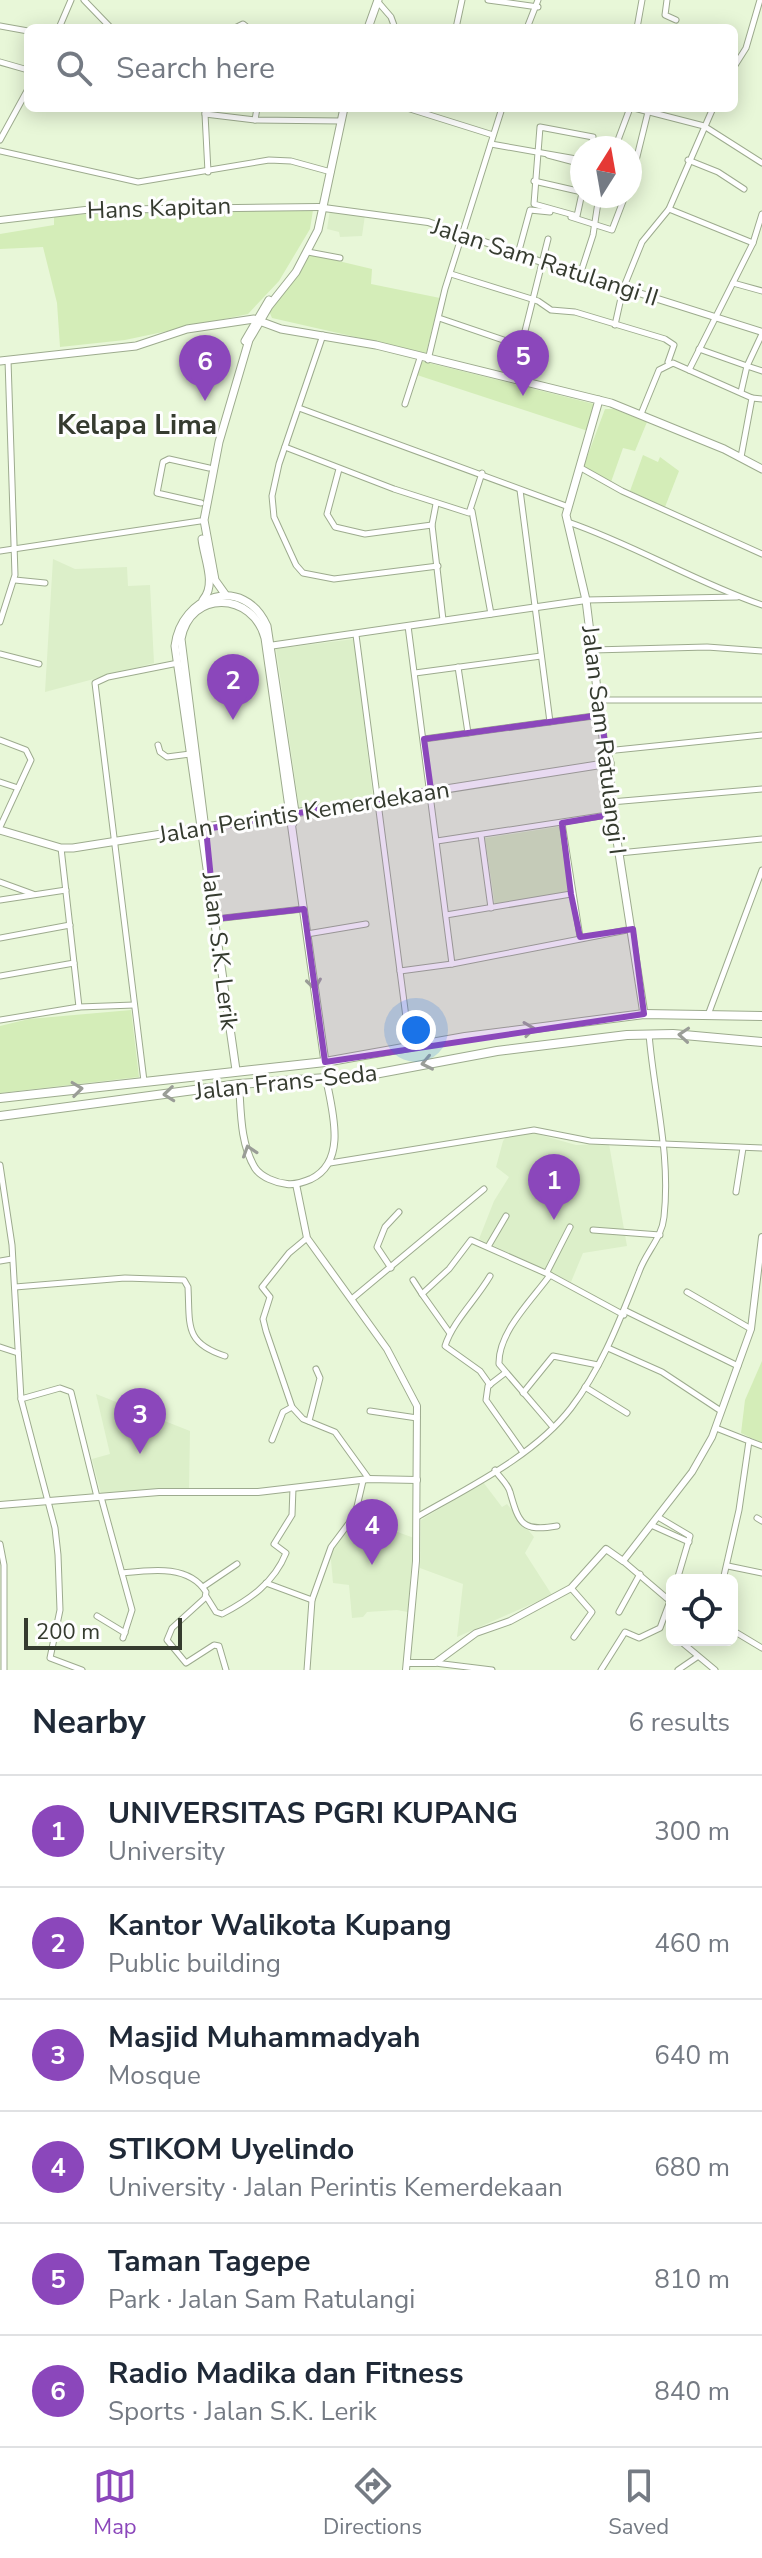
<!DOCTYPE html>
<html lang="en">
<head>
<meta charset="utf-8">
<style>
	:root { --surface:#fff; --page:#f6f6f7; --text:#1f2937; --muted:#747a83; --line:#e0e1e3; --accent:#8b47bb }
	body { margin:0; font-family:"Nunito Sans",sans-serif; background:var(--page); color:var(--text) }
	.controls { position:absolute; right:24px; bottom:24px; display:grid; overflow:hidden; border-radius:12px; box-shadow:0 4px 20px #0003 }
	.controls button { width:72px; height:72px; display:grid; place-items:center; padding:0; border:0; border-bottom:2px solid var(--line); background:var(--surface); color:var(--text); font:40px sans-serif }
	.compass { position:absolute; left:570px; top:136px; width:72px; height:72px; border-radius:50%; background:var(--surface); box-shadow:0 4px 20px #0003; rotate:11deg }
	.scale { position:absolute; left:24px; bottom:20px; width:158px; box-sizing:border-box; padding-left:8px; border:4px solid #353b2f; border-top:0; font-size:22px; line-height:28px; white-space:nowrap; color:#353b2f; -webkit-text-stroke:6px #fefefe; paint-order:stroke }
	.you { position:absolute; left:416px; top:1030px; width:28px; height:28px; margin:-20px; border:6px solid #fff; border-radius:50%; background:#1a73e8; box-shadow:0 0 0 12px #1a73e833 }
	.badge { display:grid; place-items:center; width:52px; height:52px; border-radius:50%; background:var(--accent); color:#fff; font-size:26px; font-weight:700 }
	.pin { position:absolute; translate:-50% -66px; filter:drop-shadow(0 2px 4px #0008) }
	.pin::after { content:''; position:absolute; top:42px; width:28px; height:24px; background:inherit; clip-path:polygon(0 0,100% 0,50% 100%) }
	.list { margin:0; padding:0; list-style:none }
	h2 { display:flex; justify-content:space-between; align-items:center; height:104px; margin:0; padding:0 32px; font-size:34px }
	h2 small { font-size:26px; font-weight:400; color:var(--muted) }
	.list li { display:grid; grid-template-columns:52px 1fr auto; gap:24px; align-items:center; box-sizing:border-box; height:112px; padding:0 32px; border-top:2px solid var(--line) }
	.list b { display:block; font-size:30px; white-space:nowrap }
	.list p { margin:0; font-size:26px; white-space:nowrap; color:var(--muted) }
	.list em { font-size:26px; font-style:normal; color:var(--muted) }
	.icon { flex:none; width:44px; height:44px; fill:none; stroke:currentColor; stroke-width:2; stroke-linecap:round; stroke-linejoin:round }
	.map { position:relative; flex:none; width:762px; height:1670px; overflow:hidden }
	.search { position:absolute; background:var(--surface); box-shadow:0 4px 20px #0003; left:24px; right:24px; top:24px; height:88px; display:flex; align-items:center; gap:20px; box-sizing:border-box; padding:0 28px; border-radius:12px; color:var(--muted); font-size:30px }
	.sheet { height:776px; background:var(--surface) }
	nav { display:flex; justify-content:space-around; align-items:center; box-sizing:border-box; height:112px; border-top:2px solid var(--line); background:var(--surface); font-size:22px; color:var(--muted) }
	nav a { display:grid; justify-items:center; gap:4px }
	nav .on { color:var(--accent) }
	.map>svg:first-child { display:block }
</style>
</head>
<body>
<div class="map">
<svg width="762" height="1670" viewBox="0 0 762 1670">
	<rect width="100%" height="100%" fill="#e8f7d8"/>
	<g fill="#dcefc9">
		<polygon points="330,210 365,215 362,236 340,237 339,232 327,229"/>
		<polygon points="53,559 75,569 127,567 128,586 150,585 154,663 45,692"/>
		<polygon points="354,639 373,797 299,807 276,649"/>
		<polygon points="530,1132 576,1145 609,1144 627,1246 583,1253 571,1282 479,1239 494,1201 509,1177 496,1167 503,1141 507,1136"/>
		<polygon points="96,1394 190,1431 189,1488 101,1494 92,1459 110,1454"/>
		<polygon points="483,1482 502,1507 507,1504 534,1537 525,1553 552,1595 457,1637 463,1584 420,1568 421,1520"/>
		<polygon points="357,1517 414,1538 410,1581 413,1613 397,1610 367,1612 363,1617 352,1618 349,1585 333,1583 330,1549"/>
	</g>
	<g fill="#d4edb8">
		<polygon points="208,207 313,210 310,229 279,281 248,314 125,340 60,347 57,303 43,247 0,249 0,234 54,225 54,216"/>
		<polygon points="309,254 372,269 371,284 440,298 426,353 272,318 269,311"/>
		<polygon points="421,361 594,404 588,431 417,375"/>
		<polygon points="605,409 614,409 647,422 635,451 623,448 611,482 583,468"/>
		<polygon points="643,455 658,462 660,457 679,471 665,507 630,491"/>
		<polygon points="562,826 572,893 495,907 485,838"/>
		<polygon points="131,1010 139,1077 0,1093 0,1026 29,1019"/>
		<polygon points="762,1361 762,1443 741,1433 745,1400"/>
	</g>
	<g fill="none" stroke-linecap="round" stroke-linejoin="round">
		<defs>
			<g id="minor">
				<polyline points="84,0 111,28"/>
				<polyline points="488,0 538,7"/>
				<polyline points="667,0 665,15 676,20"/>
				<polyline points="378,2 391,17 395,28"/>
				<polyline points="0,26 28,31"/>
				<polyline points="59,28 71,0"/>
				<polyline points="235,28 243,24 248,28"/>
				<polyline points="456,28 462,0"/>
				<polyline points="527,28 538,0"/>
				<polyline points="637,28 642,0"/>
				<polyline points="0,62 28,70"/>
				<polyline points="734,67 746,48 760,0"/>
				<polyline points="205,108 205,114 255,120 341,121"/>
				<polyline points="407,108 493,135"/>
				<polyline points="634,108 704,126 762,163"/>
				<polyline points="205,114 208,172"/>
				<polyline points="255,120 257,108"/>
				<polyline points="0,140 28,89"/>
				<polyline points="491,144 582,160"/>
				<polyline points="615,148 630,108"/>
				<polyline points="0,151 138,182 269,160 291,161 331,172"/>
				<polyline points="548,155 582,164"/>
				<polyline points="688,160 718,172 744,189"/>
				<polyline points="534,181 582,192"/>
				<polyline points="630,185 648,112"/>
				<polyline points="582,193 577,216 534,204 540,127 593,137 591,148"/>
				<polyline points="669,209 753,243"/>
				<polyline points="571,217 612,230 625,196"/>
				<polyline points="308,252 340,258"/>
				<polyline points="518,254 530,210 550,212"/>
				<polyline points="451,274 538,301 551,310 575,312 665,339 674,345 668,362"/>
				<polyline points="580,275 593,235 599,196"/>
				<polyline points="733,283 762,291"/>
				<polyline points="439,318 521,346"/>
				<polyline points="615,325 623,289 642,242 669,209 713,108"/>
				<polyline points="323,335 279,464 272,496 274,517 296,565 303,573 334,579 438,566"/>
				<polyline points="699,349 747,366 762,334"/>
				<polyline points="428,360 445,289 502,108"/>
				<polyline points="689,370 753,243 762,214"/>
				<polyline points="513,379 548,239"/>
				<polyline points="741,392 747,366 762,371"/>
				<polyline points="752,398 762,399"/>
				<polyline points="405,404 420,358"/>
				<polyline points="299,408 566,506"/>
				<polyline points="641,414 659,370 673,363 752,398 741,457"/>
				<polyline points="285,447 394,489 469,513 482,473"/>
				<polyline points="581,468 622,491 762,554"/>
				<polyline points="339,469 327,514 335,527 365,534 432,525"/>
				<polyline points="520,490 550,722"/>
				<polyline points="201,503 157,493 163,462 169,459 209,468"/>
				<polyline points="436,504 432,525 443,620"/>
				<polyline points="472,511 491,614"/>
				<path d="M 568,522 C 635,545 695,582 762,605"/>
				<polyline points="0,551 200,521"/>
				<polyline points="15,580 45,583"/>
				<polyline points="586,600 737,597"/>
				<polyline points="0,622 15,575 8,360"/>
				<polyline points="408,626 452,964 632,929"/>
				<polyline points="356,635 400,971 452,964"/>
				<polyline points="593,650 707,647 762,651"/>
				<polyline points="0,654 39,664"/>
				<polyline points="458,667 468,733"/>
				<polyline points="415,673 541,656"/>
				<polyline points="599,700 762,700"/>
				<polyline points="424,739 601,715"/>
				<polyline points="0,740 26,750 31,760 0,827"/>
				<polyline points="158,745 160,752 167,757 190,754"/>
				<polyline points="606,751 762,735"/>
				<polyline points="0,782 18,788"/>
				<polyline points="611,802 762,789"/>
				<polyline points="562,823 580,937"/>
				<polyline points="481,835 491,908"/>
				<polyline points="437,841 614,814"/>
				<polyline points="61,848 79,1007"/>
				<polyline points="619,853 762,839"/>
				<polyline points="0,882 33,894"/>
				<polyline points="0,900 66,890"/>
				<polyline points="446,915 571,894"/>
				<polyline points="215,919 303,909"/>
				<polyline points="307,934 366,924"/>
				<polyline points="0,938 70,925"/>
				<polyline points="400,971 410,1048"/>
				<polyline points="0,976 74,963"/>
				<polyline points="708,1015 762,870"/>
				<polyline points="0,1020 79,1007 134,1005"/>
				<polyline points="144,1081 95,683 108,677 178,663"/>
				<polyline points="330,1163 534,1130 590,1141 762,1148"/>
				<polyline points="0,1165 12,1245 21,1399 55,1528 58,1555 60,1610 50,1658 82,1670"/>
				<polyline points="736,1192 743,1148"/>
				<polyline points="593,1230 660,1235"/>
				<polyline points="307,1238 289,1253 262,1287 270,1297 263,1319 266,1331 292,1407 303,1419 335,1432 369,1479"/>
				<polyline points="489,1245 506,1216"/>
				<polyline points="0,1261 12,1259"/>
				<polyline points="391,1268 377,1247 385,1227 399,1212"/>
				<polyline points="547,1272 570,1227"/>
				<polyline points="413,1280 422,1294"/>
				<path d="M 15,1287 L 125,1278 L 184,1280 L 188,1287 C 190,1325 184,1343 225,1356"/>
				<polyline points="687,1292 751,1329"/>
				<polyline points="353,1298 484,1189"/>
				<polyline points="626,1311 738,1366"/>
				<polyline points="449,1332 422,1294 449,1269 471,1240 550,1275"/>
				<polyline points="0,1347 18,1353"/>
				<polyline points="608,1348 662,1372 721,1411"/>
				<polyline points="505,1373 488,1386 486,1400 522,1451"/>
				<path d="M 490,1385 L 480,1371 L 445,1346 C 453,1321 476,1300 490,1276"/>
				<polyline points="585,1387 627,1413"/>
				<polyline points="523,1393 553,1356 598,1365"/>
				<polyline points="21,1399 60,1388 71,1392 97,1497"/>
				<polyline points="370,1411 417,1418"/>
				<polyline points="309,1421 320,1378 316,1369"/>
				<path d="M 553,1427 L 499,1364 C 498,1332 532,1300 550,1275 L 624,1315"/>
				<polyline points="716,1428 749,1441 739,1510 723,1580"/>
				<polyline points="272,1440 283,1412 292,1407"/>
				<polyline points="749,1441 762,1446"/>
				<path d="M 495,1470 C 499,1477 508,1484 510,1492 C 519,1524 522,1532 557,1526"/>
				<polyline points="101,1497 132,1610 123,1638"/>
				<path d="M 417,1517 C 469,1487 534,1456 571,1408 C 603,1366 620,1319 639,1272 C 646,1252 662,1238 664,1217 C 671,1154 654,1096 649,1034"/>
				<polyline points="658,1517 690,1536 677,1580"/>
				<polyline points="757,1518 762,1521"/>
				<polyline points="651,1525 689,1542"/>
				<polyline points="0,1544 4,1565 4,1670"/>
				<polyline points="728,1566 762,1573"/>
				<path d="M 122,1573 C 150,1570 189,1564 206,1592 L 205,1598 L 172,1628 L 167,1640 L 186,1663 L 214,1645 L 219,1646 L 226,1670"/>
				<polyline points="266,1583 312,1600"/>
				<polyline points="203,1587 237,1564"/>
				<polyline points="571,1588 592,1612 574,1637"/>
				<path d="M 206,1596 L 216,1612 L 222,1614 C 249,1600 274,1583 286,1553 L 274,1544 L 292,1515 L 293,1488"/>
				<polyline points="619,1612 640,1574"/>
				<polyline points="97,1616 125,1633"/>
				<polyline points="732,1630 762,1648"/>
				<polyline points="679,1640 715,1670"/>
				<polyline points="435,1663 492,1670"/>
				<polyline points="307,1670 312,1600 331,1547 355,1515 363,1481"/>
				<polyline points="601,1670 625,1632 639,1638 660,1628 670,1601 623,1561"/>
				<polyline points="678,1670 697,1657"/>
			</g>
			<g id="tertiary">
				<polyline points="324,208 428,222 547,264 762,332"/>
				<polyline points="0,220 85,210 319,207"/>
				<polyline points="269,646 586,600"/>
				<path d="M 239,1084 C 241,1111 240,1143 255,1168 C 261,1177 276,1183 287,1184 C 295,1185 304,1182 311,1179 C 348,1161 332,1110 326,1078"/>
				<polyline points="296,1184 307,1238 387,1349 417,1406 416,1561 406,1670"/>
				<polyline points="0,1505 159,1492 258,1492 369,1479 417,1480"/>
				<polyline points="408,1663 435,1663 476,1633 510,1621 571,1588 606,1549 623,1561 692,1472 712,1437 751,1329 762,1237"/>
			</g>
			<g id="secondary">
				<polyline points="368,28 378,0"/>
				<polyline points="245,341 269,300"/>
				<polyline points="0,361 136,346 187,329 254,319 281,329 376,345 611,403 724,449 762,469"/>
				<polyline points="599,400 566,515 586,600 603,738 610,763 611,802 644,1014"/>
				<path d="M 202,539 C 204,558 217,584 203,600"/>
				<polyline points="225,594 215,580 204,520 219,442 249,340 269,306 296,272 318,230 344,108"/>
				<polyline points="0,830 61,848 73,848 610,763"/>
				<path d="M 206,837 L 181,639 C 190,589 253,592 265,638 L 325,1062"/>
				<path d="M 236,1070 L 175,646 C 181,595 244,574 267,626 L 295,812 L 293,823"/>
			</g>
			<g id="primary">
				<polyline points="0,1098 325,1062 465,1037 644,1014 762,1016"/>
				<polyline points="0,1116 239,1084 369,1075 497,1051 627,1035 673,1034 762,1042"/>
			</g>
		</defs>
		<use href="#minor" stroke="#9dab8e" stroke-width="7"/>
		<use href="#tertiary" stroke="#9dab8e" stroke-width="8"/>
		<use href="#secondary" stroke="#9dab8e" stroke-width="9"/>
		<use href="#primary" stroke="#9dab8e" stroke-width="10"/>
		<use href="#minor" stroke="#fff" stroke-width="5"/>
		<use href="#tertiary" stroke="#fff" stroke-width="6"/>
		<use href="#secondary" stroke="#fff" stroke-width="7"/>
		<use href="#primary" stroke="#fff" stroke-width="8"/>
	</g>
	<defs><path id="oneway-chevron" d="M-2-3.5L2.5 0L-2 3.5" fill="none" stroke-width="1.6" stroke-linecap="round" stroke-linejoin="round" transform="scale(2)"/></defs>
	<g stroke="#9a9d97">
		<use href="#oneway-chevron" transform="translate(314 984) rotate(82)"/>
		<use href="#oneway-chevron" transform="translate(529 1029) rotate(-8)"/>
		<use href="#oneway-chevron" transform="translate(684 1035) rotate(-176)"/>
		<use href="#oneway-chevron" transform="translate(427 1063) rotate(168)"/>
		<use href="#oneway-chevron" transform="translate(77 1089) rotate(-7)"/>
		<use href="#oneway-chevron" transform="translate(169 1094) rotate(174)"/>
		<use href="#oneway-chevron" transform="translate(249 1151) rotate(-108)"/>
	</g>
	<path fill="#8b47bb" fill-opacity="0.2" stroke="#8b47bb" stroke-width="6" stroke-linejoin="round" d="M 601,715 L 615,814 L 562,823 L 571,894 L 580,937 L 633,929 L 644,1014 L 325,1062 L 304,909 L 215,919 L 206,829 L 431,790 L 424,739 Z"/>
	<g text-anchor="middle" stroke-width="6" stroke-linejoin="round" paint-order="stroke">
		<g font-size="24" fill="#353b2f" stroke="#fefefe">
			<text transform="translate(159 208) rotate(-2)" y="8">Hans Kapitan</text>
			<text transform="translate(545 262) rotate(18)" y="8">Jalan Sam Ratulangi II</text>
			<text transform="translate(604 740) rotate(83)" y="8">Jalan Sam Ratulangi I</text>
			<text transform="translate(304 812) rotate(-9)" y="8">Jalan Perintis Kemerdekaan</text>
			<text transform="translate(220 951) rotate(83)" y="8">Jalan S.K. Lerik</text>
			<text transform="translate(286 1082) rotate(-6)" y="8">Jalan Frans-Seda</text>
		</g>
		<g font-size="28" font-weight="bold" fill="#353b2f" stroke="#fefefe">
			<text x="137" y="434">Kelapa Lima</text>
		</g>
	</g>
</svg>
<div class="controls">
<button><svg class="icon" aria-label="locate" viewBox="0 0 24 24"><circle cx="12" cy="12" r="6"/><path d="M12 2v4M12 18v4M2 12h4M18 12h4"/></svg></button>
</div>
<svg class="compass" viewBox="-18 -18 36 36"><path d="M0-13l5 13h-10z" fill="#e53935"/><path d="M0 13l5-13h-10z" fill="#747a83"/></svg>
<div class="scale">200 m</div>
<div class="you"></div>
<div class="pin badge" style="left:554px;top:1220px">1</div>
<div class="pin badge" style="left:233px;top:720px">2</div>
<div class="pin badge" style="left:140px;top:1454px">3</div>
<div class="pin badge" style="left:372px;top:1565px">4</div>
<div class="pin badge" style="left:523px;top:396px">5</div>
<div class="pin badge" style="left:205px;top:401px">6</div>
<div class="search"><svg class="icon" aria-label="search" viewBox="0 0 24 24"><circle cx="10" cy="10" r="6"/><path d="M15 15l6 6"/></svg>Search here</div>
</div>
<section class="sheet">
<h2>Nearby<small>6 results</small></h2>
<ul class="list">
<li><span class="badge">1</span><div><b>UNIVERSITAS PGRI KUPANG</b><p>University</p></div><em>300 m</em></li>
<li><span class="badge">2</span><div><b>Kantor Walikota Kupang</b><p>Public building</p></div><em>460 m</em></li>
<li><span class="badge">3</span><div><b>Masjid Muhammadyah</b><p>Mosque</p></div><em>640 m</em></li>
<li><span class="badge">4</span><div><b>STIKOM Uyelindo</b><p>University · Jalan Perintis Kemerdekaan</p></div><em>680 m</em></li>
<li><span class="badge">5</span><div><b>Taman Tagepe</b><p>Park · Jalan Sam Ratulangi</p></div><em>810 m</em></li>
<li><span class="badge">6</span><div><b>Radio Madika dan Fitness</b><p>Sports · Jalan S.K. Lerik</p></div><em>840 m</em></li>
</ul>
</section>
<nav>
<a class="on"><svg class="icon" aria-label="map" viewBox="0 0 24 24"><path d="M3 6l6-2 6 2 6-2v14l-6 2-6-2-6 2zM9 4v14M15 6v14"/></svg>Map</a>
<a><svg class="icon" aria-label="directions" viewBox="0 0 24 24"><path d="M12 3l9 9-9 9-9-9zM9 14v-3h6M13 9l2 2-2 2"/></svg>Directions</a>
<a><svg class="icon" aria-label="saved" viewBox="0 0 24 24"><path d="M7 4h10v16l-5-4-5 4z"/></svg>Saved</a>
</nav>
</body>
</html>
